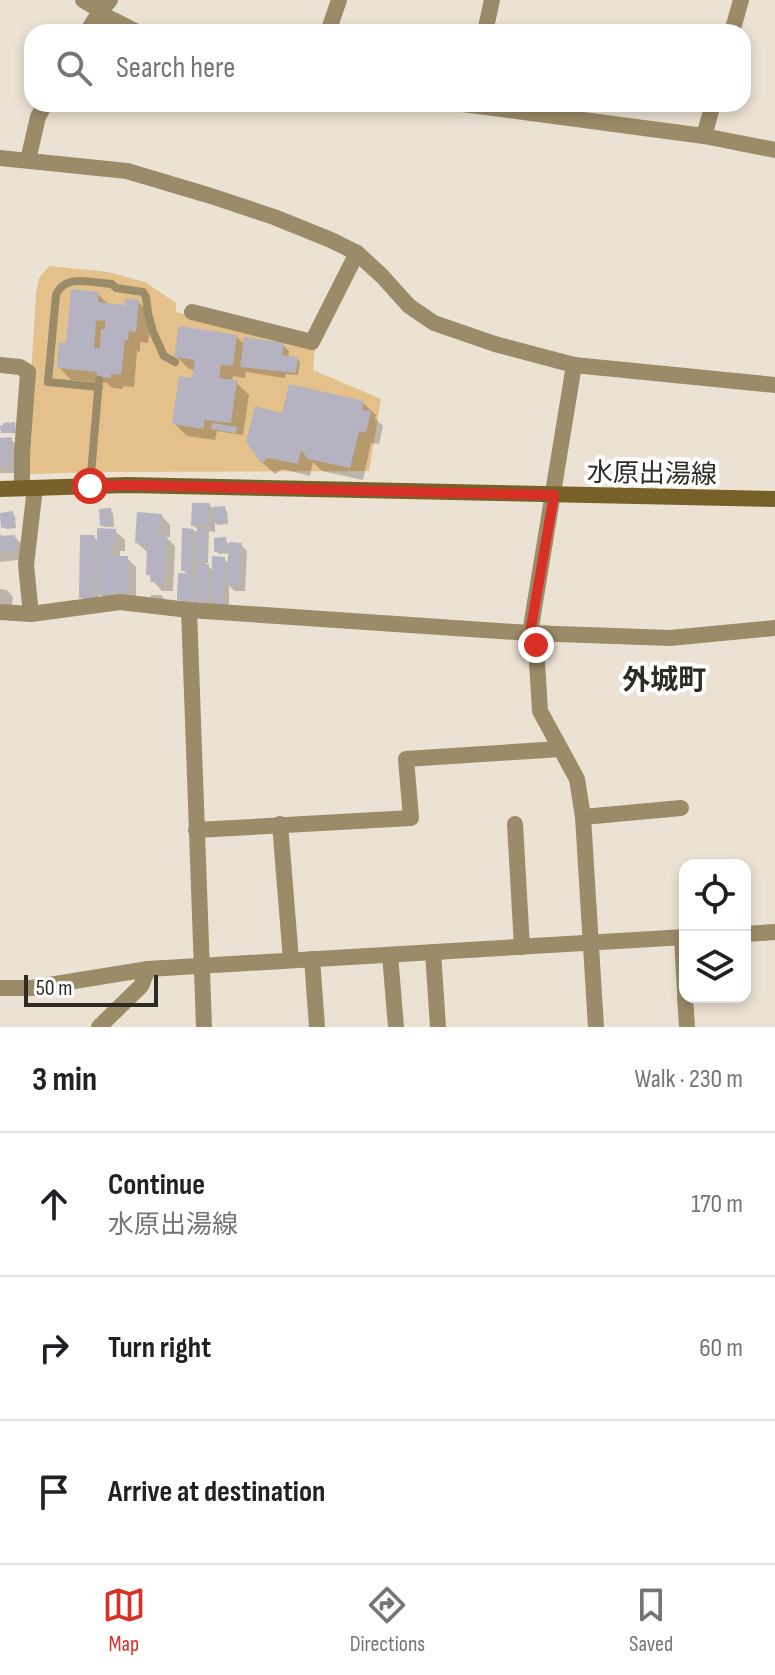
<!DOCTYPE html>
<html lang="en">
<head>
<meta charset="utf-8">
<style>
	:root { --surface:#fff; --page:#f6f6f6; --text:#202124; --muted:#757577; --line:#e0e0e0; --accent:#d93025 }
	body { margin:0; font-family:"Sofia Sans Condensed","Noto Sans JP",sans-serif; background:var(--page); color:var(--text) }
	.controls { position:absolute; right:24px; bottom:24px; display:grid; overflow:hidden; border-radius:16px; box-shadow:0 4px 12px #0003 }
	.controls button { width:72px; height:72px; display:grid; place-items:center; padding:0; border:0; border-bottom:2px solid var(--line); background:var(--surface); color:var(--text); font:40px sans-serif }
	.scale { position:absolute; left:24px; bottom:20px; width:134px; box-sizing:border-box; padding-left:8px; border:4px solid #2e2b25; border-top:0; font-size:22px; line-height:28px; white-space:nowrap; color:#2e2b25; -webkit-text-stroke:6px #fff; paint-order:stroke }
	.stop { position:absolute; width:24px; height:24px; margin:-18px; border:6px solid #d93025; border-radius:50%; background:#fff }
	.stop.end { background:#d93025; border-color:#fff; box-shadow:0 2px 8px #0008 }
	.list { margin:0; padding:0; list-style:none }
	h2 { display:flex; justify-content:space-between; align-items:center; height:104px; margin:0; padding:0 32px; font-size:34px }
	h2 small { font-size:26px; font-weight:400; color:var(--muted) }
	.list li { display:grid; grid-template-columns:52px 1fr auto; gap:24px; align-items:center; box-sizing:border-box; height:144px; padding:0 32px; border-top:2px solid var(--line) }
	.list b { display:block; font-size:30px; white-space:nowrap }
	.list p { margin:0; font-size:26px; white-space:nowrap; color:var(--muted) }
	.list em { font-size:26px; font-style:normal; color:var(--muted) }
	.icon { flex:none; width:44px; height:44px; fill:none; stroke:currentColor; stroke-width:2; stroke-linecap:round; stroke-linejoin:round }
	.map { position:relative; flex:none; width:775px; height:1027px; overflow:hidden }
	.search { position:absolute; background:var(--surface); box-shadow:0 4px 12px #0003; left:24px; right:24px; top:24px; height:88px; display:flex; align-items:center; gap:20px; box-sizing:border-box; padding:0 28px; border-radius:24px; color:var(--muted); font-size:30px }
	.sheet { height:536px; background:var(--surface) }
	nav { display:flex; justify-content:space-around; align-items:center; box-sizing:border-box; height:112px; border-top:2px solid var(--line); background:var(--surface); font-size:22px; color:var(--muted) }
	nav a { display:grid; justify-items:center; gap:4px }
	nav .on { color:var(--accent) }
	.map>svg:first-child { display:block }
</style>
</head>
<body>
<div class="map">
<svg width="775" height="1027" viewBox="0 0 775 1027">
	<rect width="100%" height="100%" fill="#ebe2d3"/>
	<polygon fill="#e4c18a" points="49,266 108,272 145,282 176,303 176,312 315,347 313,370 381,399 369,471 97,472 29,474 26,457 36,294 39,278"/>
	<g fill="#0003">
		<polygon points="98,294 109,305 127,307 138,302 151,314 148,343 140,342 140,352 137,351 134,387 123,386 123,389 112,388 107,383 71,380 59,367 67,345"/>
		<polygon points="237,337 245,345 283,345 289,351 288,358 297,359 300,362 298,375 286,374 285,378 246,372 245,378 233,376 232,382 236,382 249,395 243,435 217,431 215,440 187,436 174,423 194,380 195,370 189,369 176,356"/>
		<polygon points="363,403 376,415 375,418 383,426 379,444 371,443 363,480 322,471 313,462 310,476 282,469 275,474 262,462 284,415"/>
		<polygon points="11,439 17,446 17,473 0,473 0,440"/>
		<polygon points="209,505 214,509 224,509 227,511 228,524 218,525 215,522 215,532 209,531 208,563 205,563 213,571 224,559 230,565 230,553 219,554 216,551 226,540 228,544 241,545 247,551 245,591 235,591 229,586 229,611 222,611 214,602 214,607 204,607 198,601 198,605 185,605 179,599 188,575 183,570 184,531 199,531 193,525"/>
		<polygon points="110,510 113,513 114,527 104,527 102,525"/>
		<polygon points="12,513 15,516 16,528 6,529 3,527"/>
		<polygon points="161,515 170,525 170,537 166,537 175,546 173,591 162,591 153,581 148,574 147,552 137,543"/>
		<polygon points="115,531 125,540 125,551 120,551 120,558 127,558 136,567 136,602 108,603 99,594 99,603 87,603 81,597 94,537 99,542"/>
		<polygon points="0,534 4,538 15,537 24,547 25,559 0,562"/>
		<polygon points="0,589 7,590 13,597 11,611 0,610"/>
		<polygon points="151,595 161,595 164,598 164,602 151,599"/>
	</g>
	<g fill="#b5b2c1" fill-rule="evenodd">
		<path d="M 71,289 L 99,292 L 98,302 L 125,305 L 125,298 L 139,300 L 136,332 L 129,331 L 128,340 L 125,340 L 121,375 L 111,374 L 111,378 L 97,376 L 97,372 L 57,368 L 59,342 L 66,343 ZM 96,320 L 105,321 L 105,329 L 101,329 L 100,348 L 94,348 Z"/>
		<polygon points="179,326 237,335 233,366 221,365 219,378 237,380 231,423 205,420 203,429 172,424 179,376 192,378 195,360 174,357"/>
		<polygon points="244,337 284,343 282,355 298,357 296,373 240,367"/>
		<polygon points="289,384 364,401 362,410 371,411 366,433 359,431 350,468 308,459 301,450 298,464 268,458 261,463 246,442 255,406 282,413"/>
		<polygon points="15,422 16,433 1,433 0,425 3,425 3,423"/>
		<polygon points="212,423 237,427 236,433 211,429"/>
		<polygon points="12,437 12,467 0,467 0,438"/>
		<polygon points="192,503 210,503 209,526 191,526"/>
		<polygon points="225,506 227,522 214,523 213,507"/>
		<polygon points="111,508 112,525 100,526 99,509"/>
		<polygon points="13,511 15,526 1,528 0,513"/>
		<polygon points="137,512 162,514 161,529 157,528 157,534 167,535 164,583 150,582 151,575 146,575 147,544 135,543"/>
		<polygon points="97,528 116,529 116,543 111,543 111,556 128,556 128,593 97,595"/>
		<polygon points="182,528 194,529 192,571 181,571"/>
		<polygon points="197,528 207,529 207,562 196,561"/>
		<polygon points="15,535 17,550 0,552 0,536"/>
		<polygon points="80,535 95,535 94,598 79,598"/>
		<polygon points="226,537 227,551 214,552 214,538"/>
		<polygon points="229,542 242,543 239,586 226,586"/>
		<polygon points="212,556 225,557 224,606 214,605 214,599 211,599"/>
		<polygon points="196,564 209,564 208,602 199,601 199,604 196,604"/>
		<polygon points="178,573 194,574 193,600 177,600"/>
	</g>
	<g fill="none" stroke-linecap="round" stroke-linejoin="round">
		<g stroke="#9b8b68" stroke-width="8">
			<path d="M 99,387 L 48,382 L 56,295 C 65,273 92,283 112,284 L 116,288 L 143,292 L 146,297 L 148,313 L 153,332 L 164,356 L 175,362"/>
			<polyline points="90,486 99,380"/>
		</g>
		<g stroke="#9b8b68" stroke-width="16">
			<polyline points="83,0 95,7 99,13 137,32"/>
			<polyline points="87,32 99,13 110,0"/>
			<polyline points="328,32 339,0"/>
			<polyline points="485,32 492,0"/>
			<polyline points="732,32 741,0"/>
			<polyline points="463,104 704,136 775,150"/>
			<polyline points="704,136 713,104"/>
			<polyline points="28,160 38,117 45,104"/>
			<polyline points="192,312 312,342 357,253"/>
			<polyline points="0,365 20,367 28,372 22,453 22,488"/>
			<polyline points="574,365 530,633 536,645 540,711 577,779 583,817 596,1027"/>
			<polyline points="189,610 204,1027"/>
			<polyline points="0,612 31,614 120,602 189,610 530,633 670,638 775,628"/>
			<polyline points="31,614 26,565 35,488"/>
			<polyline points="583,817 681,808"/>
			<polyline points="280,824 291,960"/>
			<polyline points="515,824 522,947"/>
			<polyline points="196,830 411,818 406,759 560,749"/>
			<polyline points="682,937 685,992"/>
			<polyline points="433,952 438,1027"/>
			<polyline points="390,955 396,1027"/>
			<polyline points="312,959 317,1027"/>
			<polyline points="685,997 687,1027"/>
			<polyline points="99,1027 141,986 148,969"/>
		</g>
		<g stroke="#9b8b68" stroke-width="16">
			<polyline points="0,158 127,171 211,196 274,217 331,240 357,253 382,276 409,306 434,323 495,344 574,365 775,385"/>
			<polyline points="745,934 775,932"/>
			<polyline points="0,988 31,988 148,969 685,937"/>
		</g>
		<polyline stroke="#786129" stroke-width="16" points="0,489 127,485 775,499"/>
	</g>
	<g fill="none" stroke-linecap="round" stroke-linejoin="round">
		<polyline stroke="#d93025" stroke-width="10" points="90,486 127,485 554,495 530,633 536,645"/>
	</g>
	<g text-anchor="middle" stroke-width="8" stroke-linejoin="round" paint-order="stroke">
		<g font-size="26" fill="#2e2b25" stroke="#fff">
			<text transform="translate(652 473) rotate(1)" y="9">水原出湯線</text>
		</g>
		<g font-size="28" font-weight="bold" fill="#2e2b25" stroke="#fff">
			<text x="664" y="689">外城町</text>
		</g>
	</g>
</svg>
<div class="controls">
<button><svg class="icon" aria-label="locate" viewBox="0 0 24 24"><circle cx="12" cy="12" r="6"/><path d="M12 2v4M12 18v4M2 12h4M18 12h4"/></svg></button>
<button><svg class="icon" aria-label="layers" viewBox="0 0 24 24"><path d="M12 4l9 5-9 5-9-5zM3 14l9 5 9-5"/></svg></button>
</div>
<div class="scale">50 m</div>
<div class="stop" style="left:90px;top:486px"></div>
<div class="stop end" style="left:536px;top:645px"></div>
<div class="search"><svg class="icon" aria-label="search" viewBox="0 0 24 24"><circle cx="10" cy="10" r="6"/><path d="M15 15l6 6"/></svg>Search here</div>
</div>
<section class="sheet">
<h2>3 min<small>Walk · 230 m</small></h2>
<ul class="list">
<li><svg class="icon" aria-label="ahead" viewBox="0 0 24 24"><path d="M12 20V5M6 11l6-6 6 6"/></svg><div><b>Continue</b><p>水原出湯線</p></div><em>170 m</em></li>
<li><svg class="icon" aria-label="right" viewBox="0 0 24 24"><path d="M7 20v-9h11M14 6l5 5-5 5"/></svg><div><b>Turn right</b></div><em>60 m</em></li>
<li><svg class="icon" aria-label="arrive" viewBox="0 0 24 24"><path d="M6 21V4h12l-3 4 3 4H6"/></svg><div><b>Arrive at destination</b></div></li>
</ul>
</section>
<nav>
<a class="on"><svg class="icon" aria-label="map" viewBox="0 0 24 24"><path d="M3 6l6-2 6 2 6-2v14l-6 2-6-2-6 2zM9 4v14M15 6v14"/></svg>Map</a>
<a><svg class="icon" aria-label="directions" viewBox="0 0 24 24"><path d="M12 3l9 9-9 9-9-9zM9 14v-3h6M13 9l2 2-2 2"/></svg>Directions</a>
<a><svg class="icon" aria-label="saved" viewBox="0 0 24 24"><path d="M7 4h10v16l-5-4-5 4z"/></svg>Saved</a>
</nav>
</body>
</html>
